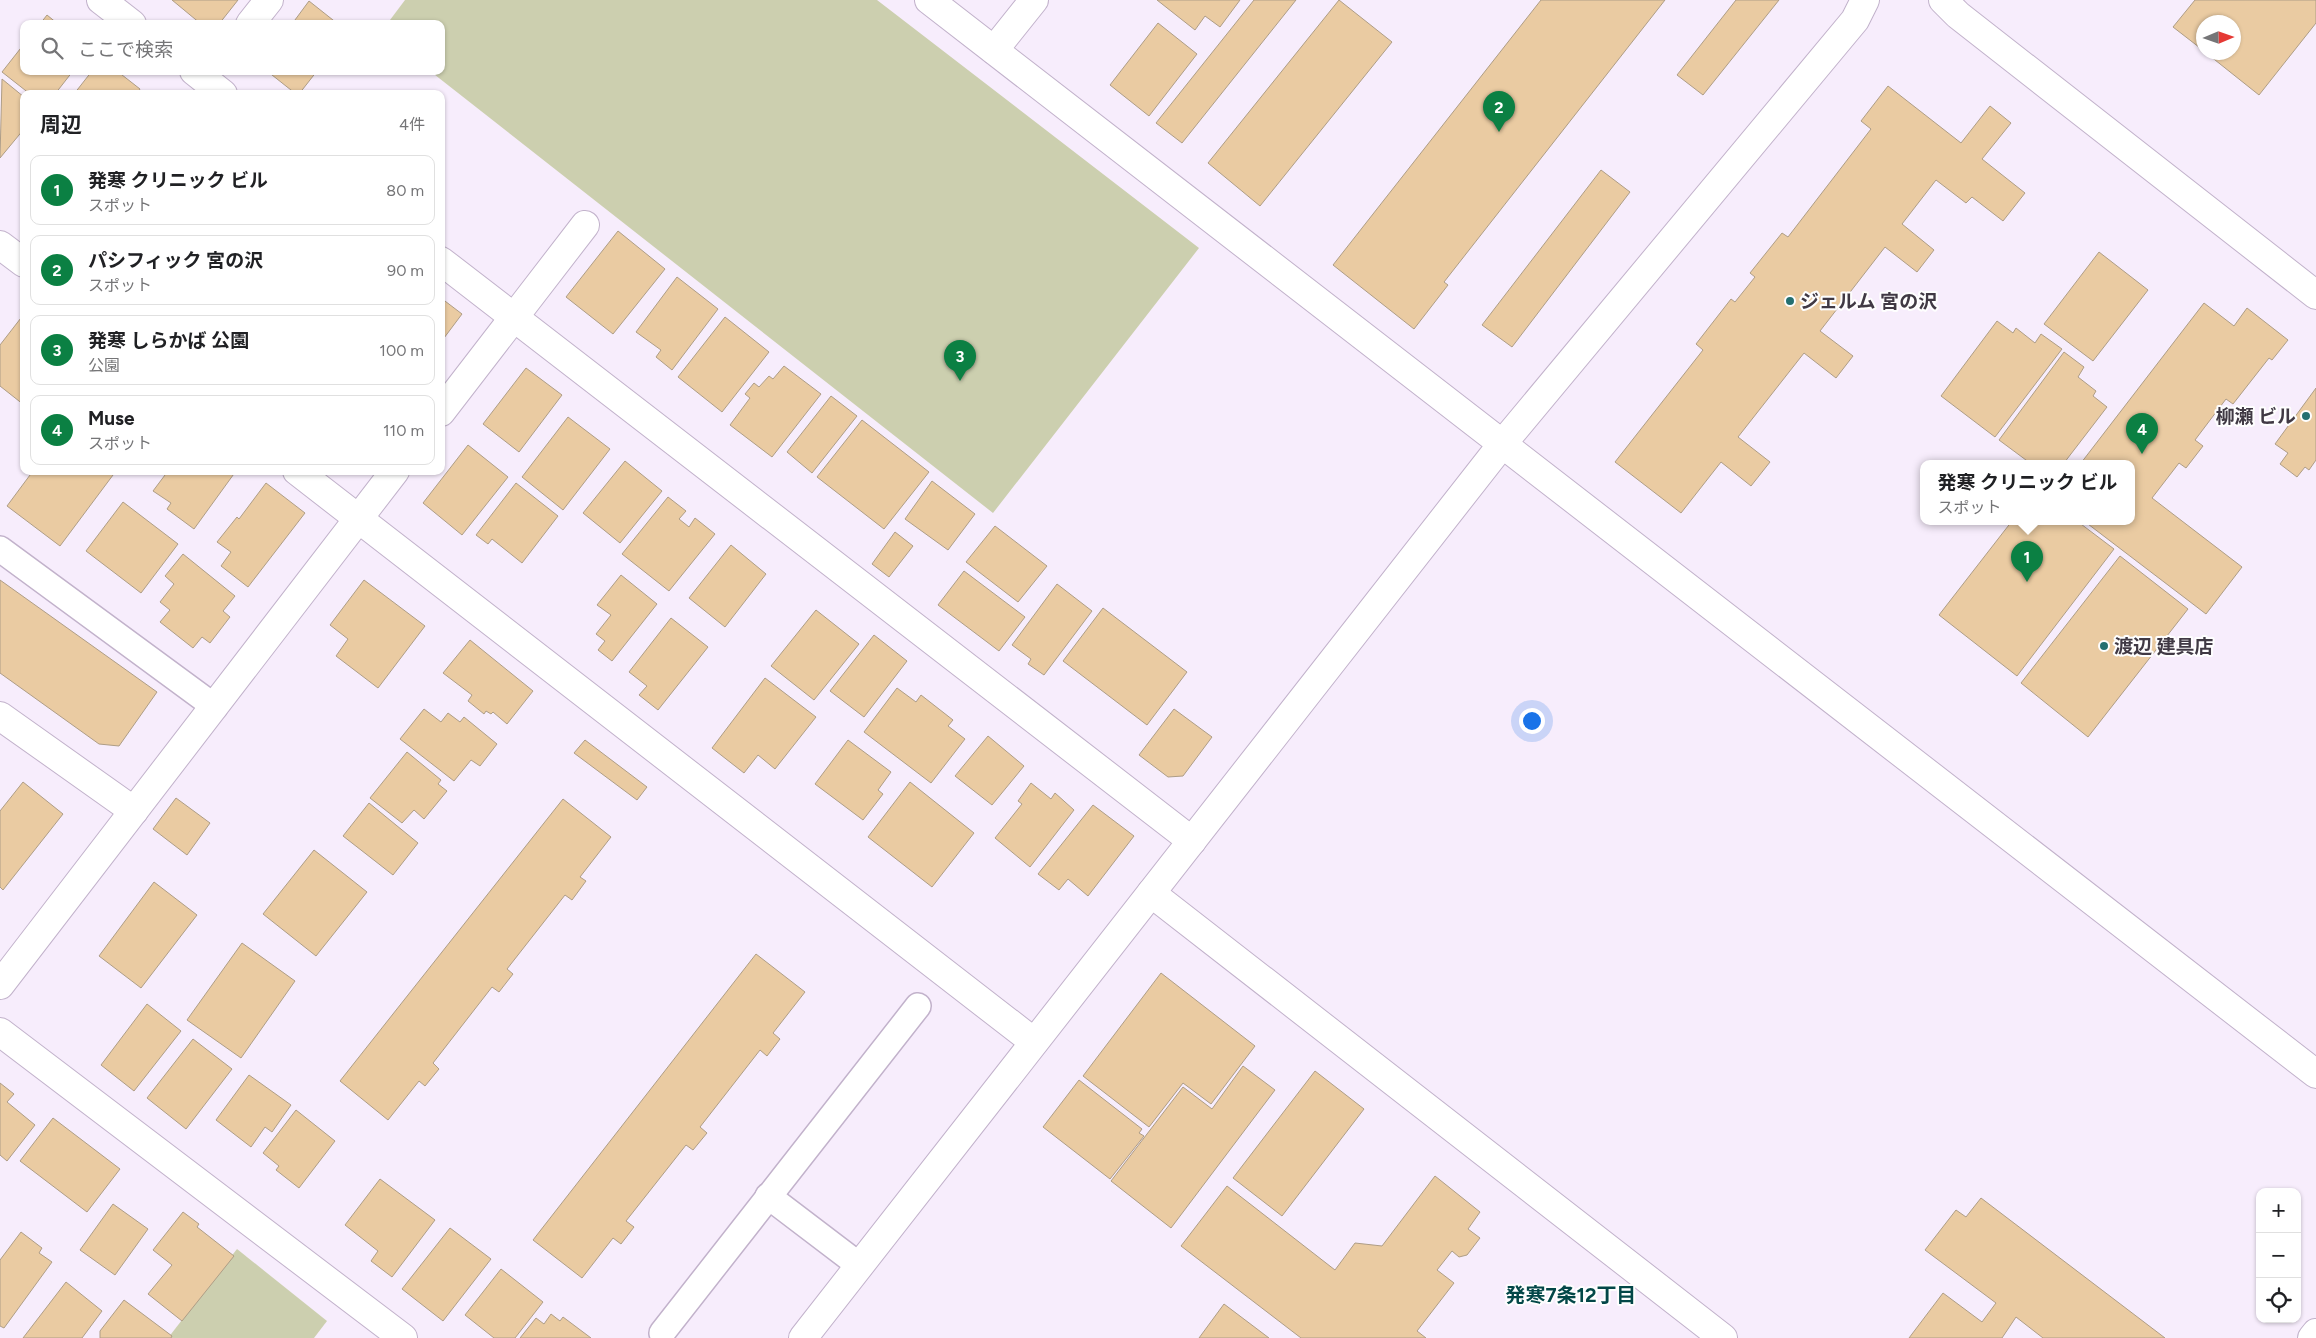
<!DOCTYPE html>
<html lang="ja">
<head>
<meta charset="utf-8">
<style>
	:root { --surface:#fff; --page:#f2f2f2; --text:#202124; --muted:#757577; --line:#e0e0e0; --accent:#0b8043 }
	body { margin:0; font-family:Figtree,"Noto Sans JP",sans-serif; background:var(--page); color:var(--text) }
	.controls { position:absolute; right:15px; bottom:15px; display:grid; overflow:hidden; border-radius:10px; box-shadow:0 1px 4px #0004 }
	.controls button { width:45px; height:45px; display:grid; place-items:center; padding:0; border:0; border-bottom:1px solid var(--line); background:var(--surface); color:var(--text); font:25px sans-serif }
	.compass { position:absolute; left:2196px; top:15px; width:45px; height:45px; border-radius:50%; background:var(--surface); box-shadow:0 1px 4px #0004; rotate:88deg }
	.you { position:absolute; left:1531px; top:720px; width:18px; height:18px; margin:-12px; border:4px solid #fff; border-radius:50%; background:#1a73e8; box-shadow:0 0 0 8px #1a73e833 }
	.badge { display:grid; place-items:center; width:32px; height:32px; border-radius:50%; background:var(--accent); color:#fff; font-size:16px; font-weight:700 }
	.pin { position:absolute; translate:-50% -41px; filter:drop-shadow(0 1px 2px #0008) }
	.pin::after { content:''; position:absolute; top:26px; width:18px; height:15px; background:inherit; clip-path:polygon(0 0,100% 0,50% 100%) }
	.popup { position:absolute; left:1920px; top:460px; width:215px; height:65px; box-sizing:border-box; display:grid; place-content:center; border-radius:10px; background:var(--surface); filter:drop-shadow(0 1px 4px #0005); font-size:16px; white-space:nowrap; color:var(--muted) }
	.popup b { font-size:19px; color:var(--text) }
	.popup::after { content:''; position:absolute; left:50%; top:100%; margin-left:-10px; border:10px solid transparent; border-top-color:var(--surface) }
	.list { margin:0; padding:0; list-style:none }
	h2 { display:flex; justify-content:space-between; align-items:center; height:65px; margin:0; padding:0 20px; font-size:21px }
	h2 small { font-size:16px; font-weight:400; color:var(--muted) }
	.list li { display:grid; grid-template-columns:32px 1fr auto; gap:15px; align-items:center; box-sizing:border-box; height:70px; margin:0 10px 10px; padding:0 10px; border:1px solid var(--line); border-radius:10px }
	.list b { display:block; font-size:19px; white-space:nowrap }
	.list p { margin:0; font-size:16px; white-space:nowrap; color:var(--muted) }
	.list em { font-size:16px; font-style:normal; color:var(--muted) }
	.icon { flex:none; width:28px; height:28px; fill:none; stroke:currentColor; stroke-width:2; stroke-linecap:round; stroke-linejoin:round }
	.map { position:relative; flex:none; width:2316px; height:1338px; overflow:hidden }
	.search { position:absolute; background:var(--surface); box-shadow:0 1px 4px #0004; left:20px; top:20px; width:425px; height:55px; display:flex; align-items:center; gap:12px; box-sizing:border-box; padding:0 18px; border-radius:10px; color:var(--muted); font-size:19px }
	.panel { position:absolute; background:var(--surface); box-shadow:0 1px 4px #0004; left:20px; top:90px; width:425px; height:385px; border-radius:10px }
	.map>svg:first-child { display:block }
</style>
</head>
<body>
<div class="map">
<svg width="2316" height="1338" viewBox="0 0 2316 1338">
	<rect width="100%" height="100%" fill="#f7edfc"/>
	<g fill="#cccfaf">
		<polygon points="405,0 877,0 1199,248 993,513 430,71 441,71 441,24 387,24"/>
		<polygon points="237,1249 327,1321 314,1338 168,1338"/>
	</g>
	<g fill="#eacba2" stroke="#ae9d86">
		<polygon points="172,0 238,0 219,24 201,24"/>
		<polygon points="1157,0 1240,0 1220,27 1205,16 1195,30"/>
		<polygon points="1254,0 1296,0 1182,143 1156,123"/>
		<polygon points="1339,0 1392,42 1260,206 1208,163"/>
		<polygon points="1541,0 1665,0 1444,282 1448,285 1414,329 1333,265"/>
		<polygon points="1736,0 1779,0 1703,95 1677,75"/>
		<polygon points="2195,0 2316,0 2316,23 2259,95 2205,52 2234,52 2234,22 2204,22 2204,51 2173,27"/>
		<polygon points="309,1 338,24 292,24"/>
		<polygon points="47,15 58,24 40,24"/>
		<polygon points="1158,23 1197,54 1149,116 1110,85"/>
		<polygon points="24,44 24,71 73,71 55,94 30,94 2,72"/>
		<polygon points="92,71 117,71 140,89 137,94 74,94"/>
		<polygon points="267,71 317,71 299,94 296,94"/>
		<polygon points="2,79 24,97 24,129 0,158"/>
		<polygon points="1888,86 1961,143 1990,106 2011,123 1982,159 2025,193 2003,221 1972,197 1966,203 1936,180 1902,224 1934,250 1917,272 1885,247 1820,331 1853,356 1836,378 1804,353 1738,437 1770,462 1751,486 1721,462 1681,513 1615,462 1703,350 1696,344 1731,299 1735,302 1755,277 1750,273 1782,233 1788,237 1871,129 1861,121"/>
		<polygon points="1601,170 1630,192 1512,347 1482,325"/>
		<polygon points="618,231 665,269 613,334 566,297"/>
		<polygon points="2099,252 2148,290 2093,361 2044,324"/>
		<polygon points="677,277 718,309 672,370 656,357 661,350 636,332"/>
		<polygon points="441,298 462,314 441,342"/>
		<polygon points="2204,303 2234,326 2247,308 2288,340 2272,360 2269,358 2233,404 2226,399 2195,440 2203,446 2186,468 2179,463 2152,498 2242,567 2206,614 2084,521 2131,521 2131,463 2081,463"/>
		<polygon points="24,314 24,405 0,386 0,345"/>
		<polygon points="725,317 769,352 722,412 678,377"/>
		<polygon points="1997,321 2013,333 2016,328 2035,343 2041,334 2062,349 1995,437 1941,396"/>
		<polygon points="2064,352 2084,367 2078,377 2096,391 2093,396 2107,407 2064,463 2030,463 1999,440"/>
		<polygon points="784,366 821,394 772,457 730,425 750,398 745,394 754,383 759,387 769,376 773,379"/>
		<polygon points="526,368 562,395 519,452 483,424"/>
		<polygon points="2316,388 2316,460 2309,470 2305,467 2297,477 2280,464 2288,453 2275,444"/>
		<polygon points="831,396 857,416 812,473 787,452"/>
		<polygon points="568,417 610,449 563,510 522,477"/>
		<polygon points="862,420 929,472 884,529 817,477"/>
		<polygon points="468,445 508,477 462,535 423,503"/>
		<polygon points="625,461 662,491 620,543 583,513"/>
		<polygon points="33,471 116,471 60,546 7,506"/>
		<polygon points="168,471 236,471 194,529 167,509 171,503 153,491"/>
		<polygon points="932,481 975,514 948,550 905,519"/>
		<polygon points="266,483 305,513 248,587 221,566 231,552 217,542 237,517 239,519"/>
		<polygon points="516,483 558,516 522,563 492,539 488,544 476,535"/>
		<polygon points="668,497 686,511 679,519 689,527 695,518 715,534 669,591 622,554"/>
		<polygon points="123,502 178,544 141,593 86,551"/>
		<polygon points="2012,521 2077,521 2114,549 2017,676 1939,615"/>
		<polygon points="995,526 1047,566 1018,602 966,562"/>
		<polygon points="895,532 913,546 889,577 872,564"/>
		<polygon points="731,545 766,574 725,627 689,598"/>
		<polygon points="183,554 235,596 223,611 230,617 210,643 202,637 193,648 160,622 170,610 160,602 174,584 165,576"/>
		<polygon points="2120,556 2188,609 2088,737 2021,683"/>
		<polygon points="964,571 1025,617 999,651 938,605"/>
		<polygon points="621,575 657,604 612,661 598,650 605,641 596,634 611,615 597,605"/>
		<polygon points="0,580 157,692 119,746 99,744 0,673"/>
		<polygon points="364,580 425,626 378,688 336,656 348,639 330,625"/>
		<polygon points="1057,584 1092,611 1044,675 1028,664 1031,659 1012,645"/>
		<polygon points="1103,608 1187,672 1147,725 1063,661"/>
		<polygon points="816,610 859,644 814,700 771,666"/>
		<polygon points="671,618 708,647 658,710 639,695 647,686 629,672"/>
		<polygon points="874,635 907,661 864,717 830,691"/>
		<polygon points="470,640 533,691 507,724 493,712 491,714 486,711 484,714 468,701 472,695 443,673"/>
		<polygon points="765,678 816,717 775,769 758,755 744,773 712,748"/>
		<polygon points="897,688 916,702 921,695 953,720 948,726 965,739 931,783 864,732"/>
		<polygon points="424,709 441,722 448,713 460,722 464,717 497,744 480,766 471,760 454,781 400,739"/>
		<polygon points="1174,709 1212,737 1183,776 1168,777 1139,755"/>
		<polygon points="988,736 1024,766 992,805 955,776"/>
		<polygon points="585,740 647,787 637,800 574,753"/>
		<polygon points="848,740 891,772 878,790 883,794 863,820 815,784"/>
		<polygon points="407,752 441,780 438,784 447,791 424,819 414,810 402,823 370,798"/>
		<polygon points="23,782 63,814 3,890 0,887 0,811"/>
		<polygon points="910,782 974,833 932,887 868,837"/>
		<polygon points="1031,783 1051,799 1055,793 1074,810 1030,867 995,838 1022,804 1018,801"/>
		<polygon points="176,798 210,823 187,855 153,829"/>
		<polygon points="563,799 611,837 580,877 586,881 572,900 565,895 507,969 513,974 499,992 492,987 433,1063 439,1069 425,1086 419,1081 388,1120 340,1081"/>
		<polygon points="369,803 418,843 393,875 343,836"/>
		<polygon points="1093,805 1134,836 1088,896 1068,879 1059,890 1038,874"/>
		<polygon points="314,850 367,892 316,956 263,914"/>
		<polygon points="154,882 197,915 141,988 99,956"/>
		<polygon points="242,943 295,981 241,1058 187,1020"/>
		<polygon points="756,954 805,992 773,1033 780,1039 767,1056 760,1050 700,1127 707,1133 693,1150 686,1145 626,1221 634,1227 621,1244 613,1238 582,1278 533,1240"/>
		<polygon points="1161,973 1255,1046 1211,1104 1183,1083 1149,1127 1083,1076"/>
		<polygon points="147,1004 181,1031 134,1091 101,1065"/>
		<polygon points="193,1039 232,1069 186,1129 147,1098"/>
		<polygon points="1243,1066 1275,1090 1171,1228 1111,1181 1183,1087 1212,1109"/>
		<polygon points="1315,1071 1364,1109 1282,1216 1233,1178"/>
		<polygon points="249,1075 291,1105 272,1132 265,1127 251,1147 216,1120"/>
		<polygon points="1079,1080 1142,1129 1139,1133 1144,1136 1110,1179 1043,1127"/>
		<polygon points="0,1083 14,1094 7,1102 35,1125 7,1161 0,1155"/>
		<polygon points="296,1110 335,1141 299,1188 276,1170 279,1166 263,1153"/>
		<polygon points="53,1118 120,1169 87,1212 20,1161"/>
		<polygon points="1435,1176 1480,1212 1468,1229 1480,1238 1467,1255 1459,1257 1452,1251 1437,1270 1454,1283 1417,1331 1426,1338 1301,1338 1181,1246 1227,1186 1335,1270 1355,1243 1382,1246"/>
		<polygon points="380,1179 435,1220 392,1277 371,1261 378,1251 345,1225"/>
		<polygon points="1981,1198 2165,1338 2043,1338 2016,1317 2002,1338 1909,1338 1943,1293 1982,1322 1996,1303 1925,1250 1956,1210 1966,1217"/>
		<polygon points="113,1204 148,1229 115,1275 80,1250"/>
		<polygon points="183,1212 199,1224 197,1227 234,1256 182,1321 148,1294 172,1265 153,1250"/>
		<polygon points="450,1228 491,1259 443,1321 402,1289"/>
		<polygon points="21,1232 42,1248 39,1253 52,1262 4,1328 0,1326 0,1260"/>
		<polygon points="501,1269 543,1302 515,1338 494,1338 465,1315"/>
		<polygon points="66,1282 102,1311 82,1338 23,1338"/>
		<polygon points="124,1300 172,1336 171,1338 100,1338 100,1331"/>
		<polygon points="1224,1304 1269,1338 1199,1338"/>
		<polygon points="551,1314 560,1321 563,1317 591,1338 520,1338 536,1318 544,1324"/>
	</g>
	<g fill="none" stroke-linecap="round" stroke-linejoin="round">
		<defs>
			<g id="lane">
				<polyline points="0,549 215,707"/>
				<polyline points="768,1196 860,1266"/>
				<polyline points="662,1333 918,1006"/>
			</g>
			<g id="street">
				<polyline points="101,0 132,24"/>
				<polyline points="929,0 2316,1074"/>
				<polyline points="250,24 269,0"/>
				<polyline points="994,50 1034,0"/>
				<polyline points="194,71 223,94"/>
				<polyline points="0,245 24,263"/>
				<polyline points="441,261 1192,841"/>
				<polyline points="441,412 585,225"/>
				<polyline points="297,471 1034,1042"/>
				<polyline points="0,716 134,811"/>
				<polyline points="1151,893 1723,1338"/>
				<polyline points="0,985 395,471"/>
				<polyline points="0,1032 403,1338"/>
				<polyline points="803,1338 1503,443 1855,20 1865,0"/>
				<polyline points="2312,1338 2316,1333"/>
			</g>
			<polyline id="secondary" points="1943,0 1958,15 2316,295"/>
		</defs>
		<use href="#lane" stroke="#c2b2cb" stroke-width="28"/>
		<use href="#street" stroke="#c2b2cb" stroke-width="30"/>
		<use href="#secondary" stroke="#c2b2cb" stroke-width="30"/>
		<use href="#lane" stroke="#fff" stroke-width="25"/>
		<use href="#street" stroke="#fff" stroke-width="28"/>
		<use href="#secondary" stroke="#fff" stroke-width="28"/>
	</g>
	<g fill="#246f70" stroke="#fefefe" stroke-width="2">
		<circle cx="1790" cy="301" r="5"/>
		<circle cx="2306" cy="416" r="5"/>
		<circle cx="2104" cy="646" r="5"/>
	</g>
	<g text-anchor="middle" stroke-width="4" stroke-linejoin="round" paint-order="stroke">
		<g font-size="19" font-weight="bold" fill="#403944" stroke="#fefefe" text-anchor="start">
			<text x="1800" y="308">ジェルム 宮の沢</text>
			<text x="2296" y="423" text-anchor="end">柳瀬 ビル</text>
			<text x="2114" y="653">渡辺 建具店</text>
		</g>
		<g font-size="20" font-weight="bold" fill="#034748" stroke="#fefefe">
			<text x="1571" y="1302">発寒7条12丁目</text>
		</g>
	</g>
</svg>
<div class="controls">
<button>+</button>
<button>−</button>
<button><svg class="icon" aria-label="locate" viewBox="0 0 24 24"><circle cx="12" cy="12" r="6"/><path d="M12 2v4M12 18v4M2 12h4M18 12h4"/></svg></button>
</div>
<svg class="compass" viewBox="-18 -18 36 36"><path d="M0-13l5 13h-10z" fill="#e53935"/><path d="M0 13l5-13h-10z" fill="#757577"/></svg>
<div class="you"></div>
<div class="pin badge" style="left:2027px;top:582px">1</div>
<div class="popup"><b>発寒 クリニック ビル</b>スポット</div>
<div class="pin badge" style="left:1499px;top:132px">2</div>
<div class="pin badge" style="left:960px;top:381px">3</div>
<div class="pin badge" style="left:2142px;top:454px">4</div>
<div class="search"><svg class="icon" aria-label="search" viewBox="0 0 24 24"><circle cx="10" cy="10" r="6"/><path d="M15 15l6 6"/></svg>ここで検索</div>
<section class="panel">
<h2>周辺<small>4件</small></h2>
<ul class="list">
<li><span class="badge">1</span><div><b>発寒 クリニック ビル</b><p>スポット</p></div><em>80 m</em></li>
<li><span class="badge">2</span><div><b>パシフィック 宮の沢</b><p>スポット</p></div><em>90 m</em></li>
<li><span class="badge">3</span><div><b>発寒 しらかば 公園</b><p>公園</p></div><em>100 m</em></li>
<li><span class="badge">4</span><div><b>Muse</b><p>スポット</p></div><em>110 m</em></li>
</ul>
</section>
</div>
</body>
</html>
